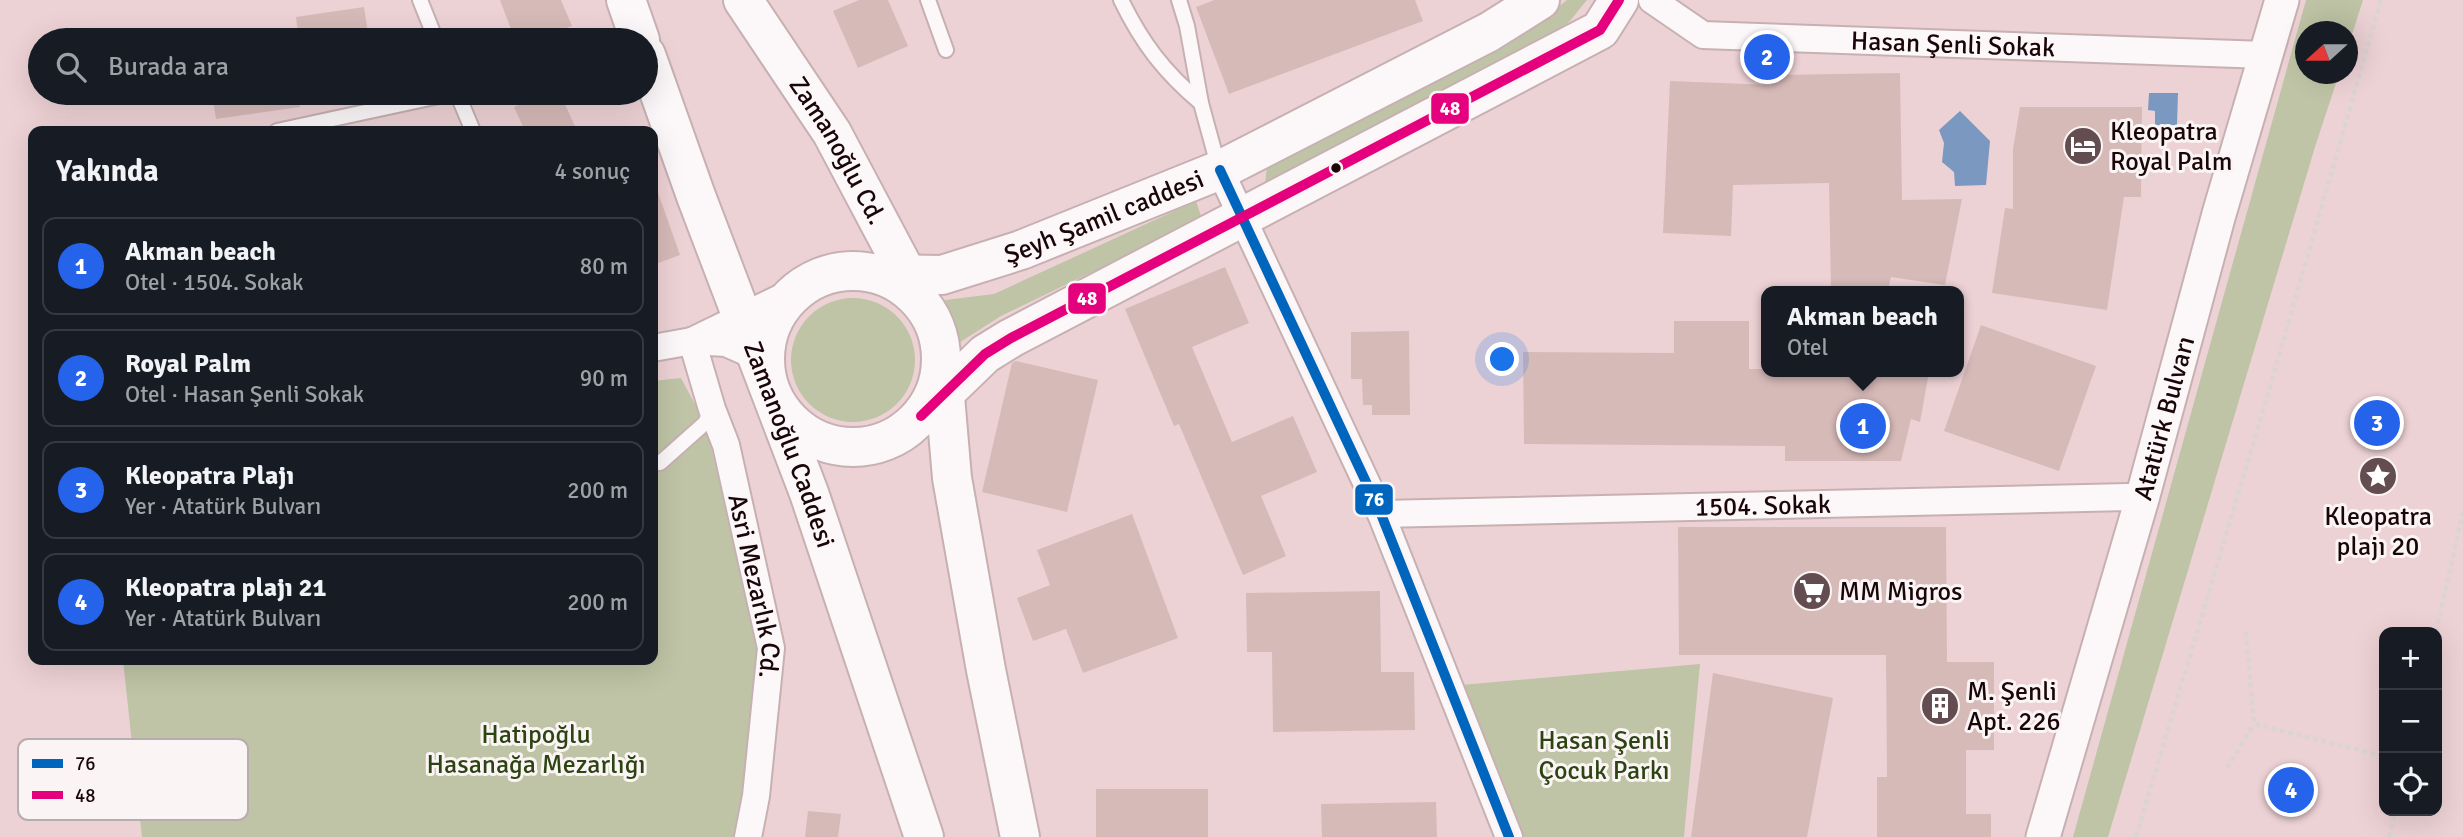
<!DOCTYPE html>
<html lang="tr">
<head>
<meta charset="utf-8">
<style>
	:root { --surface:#171b24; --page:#20242c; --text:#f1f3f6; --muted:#9ea1a6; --line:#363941; --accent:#2563eb }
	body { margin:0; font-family:Signika,sans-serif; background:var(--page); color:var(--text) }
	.controls { position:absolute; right:21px; bottom:21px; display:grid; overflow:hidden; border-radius:14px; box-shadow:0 7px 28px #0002 }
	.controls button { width:63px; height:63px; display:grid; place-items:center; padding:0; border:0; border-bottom:2px solid var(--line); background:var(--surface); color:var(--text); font:35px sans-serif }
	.compass { position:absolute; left:2295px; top:21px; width:63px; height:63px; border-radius:50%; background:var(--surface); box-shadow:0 7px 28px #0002; rotate:249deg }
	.you { position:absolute; left:1503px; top:360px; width:24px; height:24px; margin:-18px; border:5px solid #fff; border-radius:50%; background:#1a73e8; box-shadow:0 0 0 10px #1a73e833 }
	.badge { display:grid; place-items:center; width:46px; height:46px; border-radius:50%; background:var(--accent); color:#fff; font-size:23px; font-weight:700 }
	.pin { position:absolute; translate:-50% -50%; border:4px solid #fff; box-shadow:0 2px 7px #0006 }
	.popup { position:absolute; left:1761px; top:286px; width:203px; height:91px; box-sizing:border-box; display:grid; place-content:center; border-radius:14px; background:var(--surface); filter:drop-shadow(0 2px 5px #0005); font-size:23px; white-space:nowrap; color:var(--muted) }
	.popup b { font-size:26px; color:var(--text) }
	.popup::after { content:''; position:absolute; left:50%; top:100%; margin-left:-14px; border:14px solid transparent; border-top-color:var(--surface) }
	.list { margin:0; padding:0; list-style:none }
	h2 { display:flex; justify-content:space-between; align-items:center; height:91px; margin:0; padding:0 28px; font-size:30px }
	h2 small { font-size:23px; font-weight:400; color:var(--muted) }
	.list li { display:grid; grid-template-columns:46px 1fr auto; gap:21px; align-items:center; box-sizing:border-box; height:98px; margin:0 14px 14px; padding:0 14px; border:2px solid var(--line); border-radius:14px }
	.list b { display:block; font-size:26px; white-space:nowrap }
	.list p { margin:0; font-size:23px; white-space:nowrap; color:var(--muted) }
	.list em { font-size:23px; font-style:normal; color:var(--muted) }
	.icon { flex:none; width:38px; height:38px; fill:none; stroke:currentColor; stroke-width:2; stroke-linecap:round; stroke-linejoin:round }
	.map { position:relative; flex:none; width:2463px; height:837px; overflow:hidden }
	.search { position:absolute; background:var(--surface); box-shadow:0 7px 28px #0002; left:28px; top:28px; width:630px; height:77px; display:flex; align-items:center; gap:18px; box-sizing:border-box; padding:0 24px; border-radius:38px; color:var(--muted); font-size:26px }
	.panel { position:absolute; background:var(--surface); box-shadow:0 7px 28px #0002; left:28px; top:126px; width:630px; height:539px; border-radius:14px }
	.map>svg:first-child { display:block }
</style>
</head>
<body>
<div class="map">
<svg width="2463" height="837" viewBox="0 0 2463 837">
	<rect width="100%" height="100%" fill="#edd2d5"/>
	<g fill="#bfc4a6">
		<polygon points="1567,0 1587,0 1570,21 1534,50 1265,184 1267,166 1494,51 1528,31"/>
		<polygon points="2306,0 2363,0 2348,47 2348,32 2306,32 2306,74 2339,74 2315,147 2108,837 2073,837"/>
		<polygon points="1196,201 1202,219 1001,316 954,346 945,300 994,294"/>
		<circle cx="853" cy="360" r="62"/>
		<polygon points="681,378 705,423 756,627 756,701 739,837 142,837 123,660 653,660 653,381"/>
		<polygon points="1700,664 1684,837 1519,837 1461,685"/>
	</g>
	<g fill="#7b98c1">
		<polygon points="2149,93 2178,93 2177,125 2155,125 2155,111 2148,110"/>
		<polygon points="1960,111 1990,141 1986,185 1955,186 1954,172 1942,162 1944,143 1939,130"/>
	</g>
	<g fill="#d6bab8">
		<polygon points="500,0 561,0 572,26 535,40 515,40"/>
		<polygon points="859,0 888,0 908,46 858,68 833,11"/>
		<polygon points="1214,0 1415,0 1423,21 1229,94 1196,7"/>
		<polygon points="364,7 369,40 299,40 296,17"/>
		<polygon points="1900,73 1902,200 1962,199 1945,285 1891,277 1888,290 1831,290 1829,183 1733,185 1731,236 1663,233 1670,81 1771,85 1770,75"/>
		<polygon points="212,93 299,93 300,107 216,119"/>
		<polygon points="546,93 560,93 577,131 525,131 514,107"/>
		<polygon points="2020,107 2142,107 2141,197 2124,197 2107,310 1992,293 2005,208 2013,209 2013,149"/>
		<polygon points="656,187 680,255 653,265 653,188"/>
		<polygon points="1225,267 1249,323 1192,347 1232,442 1293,416 1317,472 1261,496 1286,556 1243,575 1179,424 1174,426 1125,309"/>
		<polygon points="1674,321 1749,321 1749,369 1763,369 1763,372 1929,372 1920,422 1911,419 1901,461 1785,461 1785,446 1524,444 1523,352 1674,353"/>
		<polygon points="1981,325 2096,366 2059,471 1944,431"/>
		<polygon points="1409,331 1410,415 1372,415 1372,405 1363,405 1362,379 1351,379 1351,332"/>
		<polygon points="1016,361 1098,380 1067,512 982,492 1012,363"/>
		<polygon points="1132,514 1178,638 1083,673 1066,629 1033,641 1017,598 1050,585 1037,550"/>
		<polygon points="1678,527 1946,527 1947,662 1994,662 1994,750 1966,750 1966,814 1991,814 1991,837 1877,837 1877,777 1887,777 1886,655 1679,655"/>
		<polygon points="1380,591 1381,672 1414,672 1415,730 1273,732 1272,652 1247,652 1246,593"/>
		<polygon points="1713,673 1833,698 1807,837 1691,837"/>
		<rect x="1096" y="789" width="112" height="48"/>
		<polygon points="1436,802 1437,837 1322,837 1321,804"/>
		<polygon points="808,811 841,814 838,837 805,837"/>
	</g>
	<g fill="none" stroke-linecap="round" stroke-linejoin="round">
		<defs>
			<g id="service">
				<polyline points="420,0 436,40"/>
				<polyline points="928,0 946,50"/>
				<path d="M 1121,0 C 1142,43 1164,72 1201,103"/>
				<polyline points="1179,0 1187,26 1201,103 1219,169"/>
				<polyline points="457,93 473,131"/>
				<polyline points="277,131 453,93"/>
				<polyline points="660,463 705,423 712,409"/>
			</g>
			<g id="minor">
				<path id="s1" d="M 1652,0 L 1703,35 L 2265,55"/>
				<polyline points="1220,170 1381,514 1509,837"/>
				<path id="s2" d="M 692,341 L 712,409 L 726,445 L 771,648 L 756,796 L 748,837"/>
				<polyline points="692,341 797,290"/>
				<polyline points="653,348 692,341 726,343 758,357"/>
				<path id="s3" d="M 1381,514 L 2128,497 L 2142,499"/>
			</g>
			<g id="tertiary">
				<path id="s4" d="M 2043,837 L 2142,499 L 2219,214 L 2282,0"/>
			</g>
			<g id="secondary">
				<path id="s5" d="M 878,274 L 942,275 L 1021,250 L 1220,170 L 1489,32 L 1540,0"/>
				<polyline points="921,416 985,354 1011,338 1600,30 1619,0"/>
			</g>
			<g id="trunk">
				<polyline points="626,0 640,40"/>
				<path id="s6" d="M 743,0 L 832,133 L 920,299"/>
				<path id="s7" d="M 646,55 L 696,196 L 809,493 L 924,837"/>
				<circle cx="853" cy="359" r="88"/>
				<polyline points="943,373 952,478 986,670 1020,837"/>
			</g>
		</defs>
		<use href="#service" stroke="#c7b0b2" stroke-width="18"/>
		<use href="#minor" stroke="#c7b0b2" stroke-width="30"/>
		<use href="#tertiary" stroke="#c7b0b2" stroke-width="37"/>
		<use href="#secondary" stroke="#c7b0b2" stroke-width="42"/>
		<use href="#trunk" stroke="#c7b0b2" stroke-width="42"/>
		<g stroke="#dcd4d4" stroke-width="4.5" stroke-dasharray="5 3.5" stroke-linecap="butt">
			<polyline points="2246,632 2254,724 2384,756"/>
			<polyline points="2436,632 2463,512"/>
			<polyline points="2227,768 2254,724"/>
			<polyline points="2136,837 2268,394 2381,0"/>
			<polyline points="2389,837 2395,811"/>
		</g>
		<use href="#service" stroke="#fcf8f9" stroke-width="14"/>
		<use href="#minor" stroke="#fcf8f9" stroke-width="26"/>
		<use href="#tertiary" stroke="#fcf8f9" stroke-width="33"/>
		<use href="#secondary" stroke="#fcf8f9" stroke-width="38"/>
		<use href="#trunk" stroke="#fcf8f9" stroke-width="38"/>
		<defs>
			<polyline id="bus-1" points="1220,170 1381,514 1509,837"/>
			<polyline id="bus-2" points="921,416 985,354 1011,338 1600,30 1619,0"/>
		</defs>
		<use href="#bus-1" stroke="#fbf4f5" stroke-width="16"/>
		<use href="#bus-2" stroke="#fbf4f5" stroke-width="16"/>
		<use href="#bus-1" stroke="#0065bd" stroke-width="10"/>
		<use href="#bus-2" stroke="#e5007d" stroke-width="10"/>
	</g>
	<defs>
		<symbol id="hotel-disc" viewBox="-11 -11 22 22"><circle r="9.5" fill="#644d50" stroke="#fbf4f5"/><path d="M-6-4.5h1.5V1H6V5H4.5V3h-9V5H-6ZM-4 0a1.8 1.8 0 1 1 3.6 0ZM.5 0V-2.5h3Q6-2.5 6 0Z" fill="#fff"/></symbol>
		<symbol id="sight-disc" viewBox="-11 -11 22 22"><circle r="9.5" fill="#644d50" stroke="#fbf4f5"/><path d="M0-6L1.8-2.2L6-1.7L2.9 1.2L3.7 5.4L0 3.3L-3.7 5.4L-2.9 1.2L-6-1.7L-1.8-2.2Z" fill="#fff"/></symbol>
		<symbol id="supermarket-disc" viewBox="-11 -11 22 22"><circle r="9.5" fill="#644d50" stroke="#fbf4f5"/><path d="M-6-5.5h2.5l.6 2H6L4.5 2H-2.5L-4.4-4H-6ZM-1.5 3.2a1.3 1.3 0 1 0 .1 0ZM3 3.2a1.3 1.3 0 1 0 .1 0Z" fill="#fff"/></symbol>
		<symbol id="building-disc" viewBox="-11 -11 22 22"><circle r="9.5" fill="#644d50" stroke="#fbf4f5"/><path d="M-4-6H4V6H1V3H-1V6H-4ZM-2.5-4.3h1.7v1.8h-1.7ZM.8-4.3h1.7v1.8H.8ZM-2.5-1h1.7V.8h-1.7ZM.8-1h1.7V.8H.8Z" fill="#fff"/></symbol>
	</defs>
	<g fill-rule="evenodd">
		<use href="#hotel-disc" x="2061" y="124" width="44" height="44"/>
		<use href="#sight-disc" x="2356" y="454" width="44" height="44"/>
		<use href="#supermarket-disc" x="1790" y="569" width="44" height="44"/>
		<use href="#building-disc" x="1918" y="684" width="44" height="44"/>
	</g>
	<circle fill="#1a0609" stroke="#fbf4f5" stroke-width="2.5" cx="1336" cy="168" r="6"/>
	<g text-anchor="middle" stroke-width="6" stroke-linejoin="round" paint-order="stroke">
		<g font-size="26" fill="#1a0609" stroke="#fbf4f5">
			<text dy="9" stroke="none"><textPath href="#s1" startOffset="312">Hasan Şenli Sokak</textPath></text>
			<text dy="9" stroke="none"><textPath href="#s6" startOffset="178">Zamanoğlu Cd.</textPath></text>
			<text dy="9" stroke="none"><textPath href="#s5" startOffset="236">Şeyh Şamil caddesi</textPath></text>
			<text dy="9" stroke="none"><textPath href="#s4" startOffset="436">Atatürk Bulvarı</textPath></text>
			<text dy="9" stroke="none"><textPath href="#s7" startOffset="415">Zamanoğlu Caddesi</textPath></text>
			<text dy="9" stroke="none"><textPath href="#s3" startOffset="382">1504. Sokak</textPath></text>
			<text dy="9" stroke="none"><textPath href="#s2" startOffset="254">Asri Mezarlık Cd.</textPath></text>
		</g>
		<g font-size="26" fill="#1a0609" stroke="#fbf4f5" text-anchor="start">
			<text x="2110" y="140">Kleopatra<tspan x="2110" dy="30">Royal Palm</tspan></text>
			<text x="2378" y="525" text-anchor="middle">Kleopatra<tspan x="2378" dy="30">plajı 20</tspan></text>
			<text x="1839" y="600">MM Migros</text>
			<text x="1967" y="700">M. Şenli<tspan x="1967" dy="30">Apt. 226</tspan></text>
		</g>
		<g font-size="26" fill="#2c4412" stroke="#fbf4f5">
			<text x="536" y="743">Hatipoğlu<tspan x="536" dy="30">Hasanağa Mezarlığı</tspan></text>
			<text x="1604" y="749">Hasan Şenli<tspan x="1604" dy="30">Çocuk Parkı</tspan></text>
		</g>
	</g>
	<rect x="18" y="739" width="230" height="81" rx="10" fill="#fbf4f5" stroke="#b8adae" stroke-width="2"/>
	<rect x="32" y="759" width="31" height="9" fill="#0065bd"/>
	<rect x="32" y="791" width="31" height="8" fill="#e5007d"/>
	<g font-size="19" fill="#1a0609">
		<text x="75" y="770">76</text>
		<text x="75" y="802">48</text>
	</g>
	<g stroke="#fbf4f5" stroke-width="2.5">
		<rect x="1430" y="92" width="40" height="33" rx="7" fill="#e5007d"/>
		<rect x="1067" y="282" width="40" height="33" rx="7" fill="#e5007d"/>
		<rect x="1354" y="483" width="40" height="33" rx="7" fill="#0065bd"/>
	</g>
	<g font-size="19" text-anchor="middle" font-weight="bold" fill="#fff">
		<text x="1450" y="115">48</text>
		<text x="1087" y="305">48</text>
		<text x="1374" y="506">76</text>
	</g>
</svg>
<div class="controls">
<button>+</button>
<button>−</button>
<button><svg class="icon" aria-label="locate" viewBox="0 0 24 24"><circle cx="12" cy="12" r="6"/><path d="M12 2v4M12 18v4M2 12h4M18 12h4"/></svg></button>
</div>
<svg class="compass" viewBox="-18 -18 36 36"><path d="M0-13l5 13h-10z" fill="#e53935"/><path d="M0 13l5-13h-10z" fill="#9ea1a6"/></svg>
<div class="you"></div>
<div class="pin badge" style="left:1863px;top:426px">1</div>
<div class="popup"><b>Akman beach</b>Otel</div>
<div class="pin badge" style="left:1767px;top:57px">2</div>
<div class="pin badge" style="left:2377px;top:423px">3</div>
<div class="pin badge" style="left:2291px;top:790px">4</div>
<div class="search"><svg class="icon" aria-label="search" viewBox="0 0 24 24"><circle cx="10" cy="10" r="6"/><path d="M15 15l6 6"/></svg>Burada ara</div>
<section class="panel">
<h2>Yakında<small>4 sonuç</small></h2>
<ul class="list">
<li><span class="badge">1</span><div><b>Akman beach</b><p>Otel · 1504. Sokak</p></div><em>80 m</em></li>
<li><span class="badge">2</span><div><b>Royal Palm</b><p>Otel · Hasan Şenli Sokak</p></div><em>90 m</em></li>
<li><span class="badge">3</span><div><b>Kleopatra Plajı</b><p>Yer · Atatürk Bulvarı</p></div><em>200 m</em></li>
<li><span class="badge">4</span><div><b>Kleopatra plajı 21</b><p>Yer · Atatürk Bulvarı</p></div><em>200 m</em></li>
</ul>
</section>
</div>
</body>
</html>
